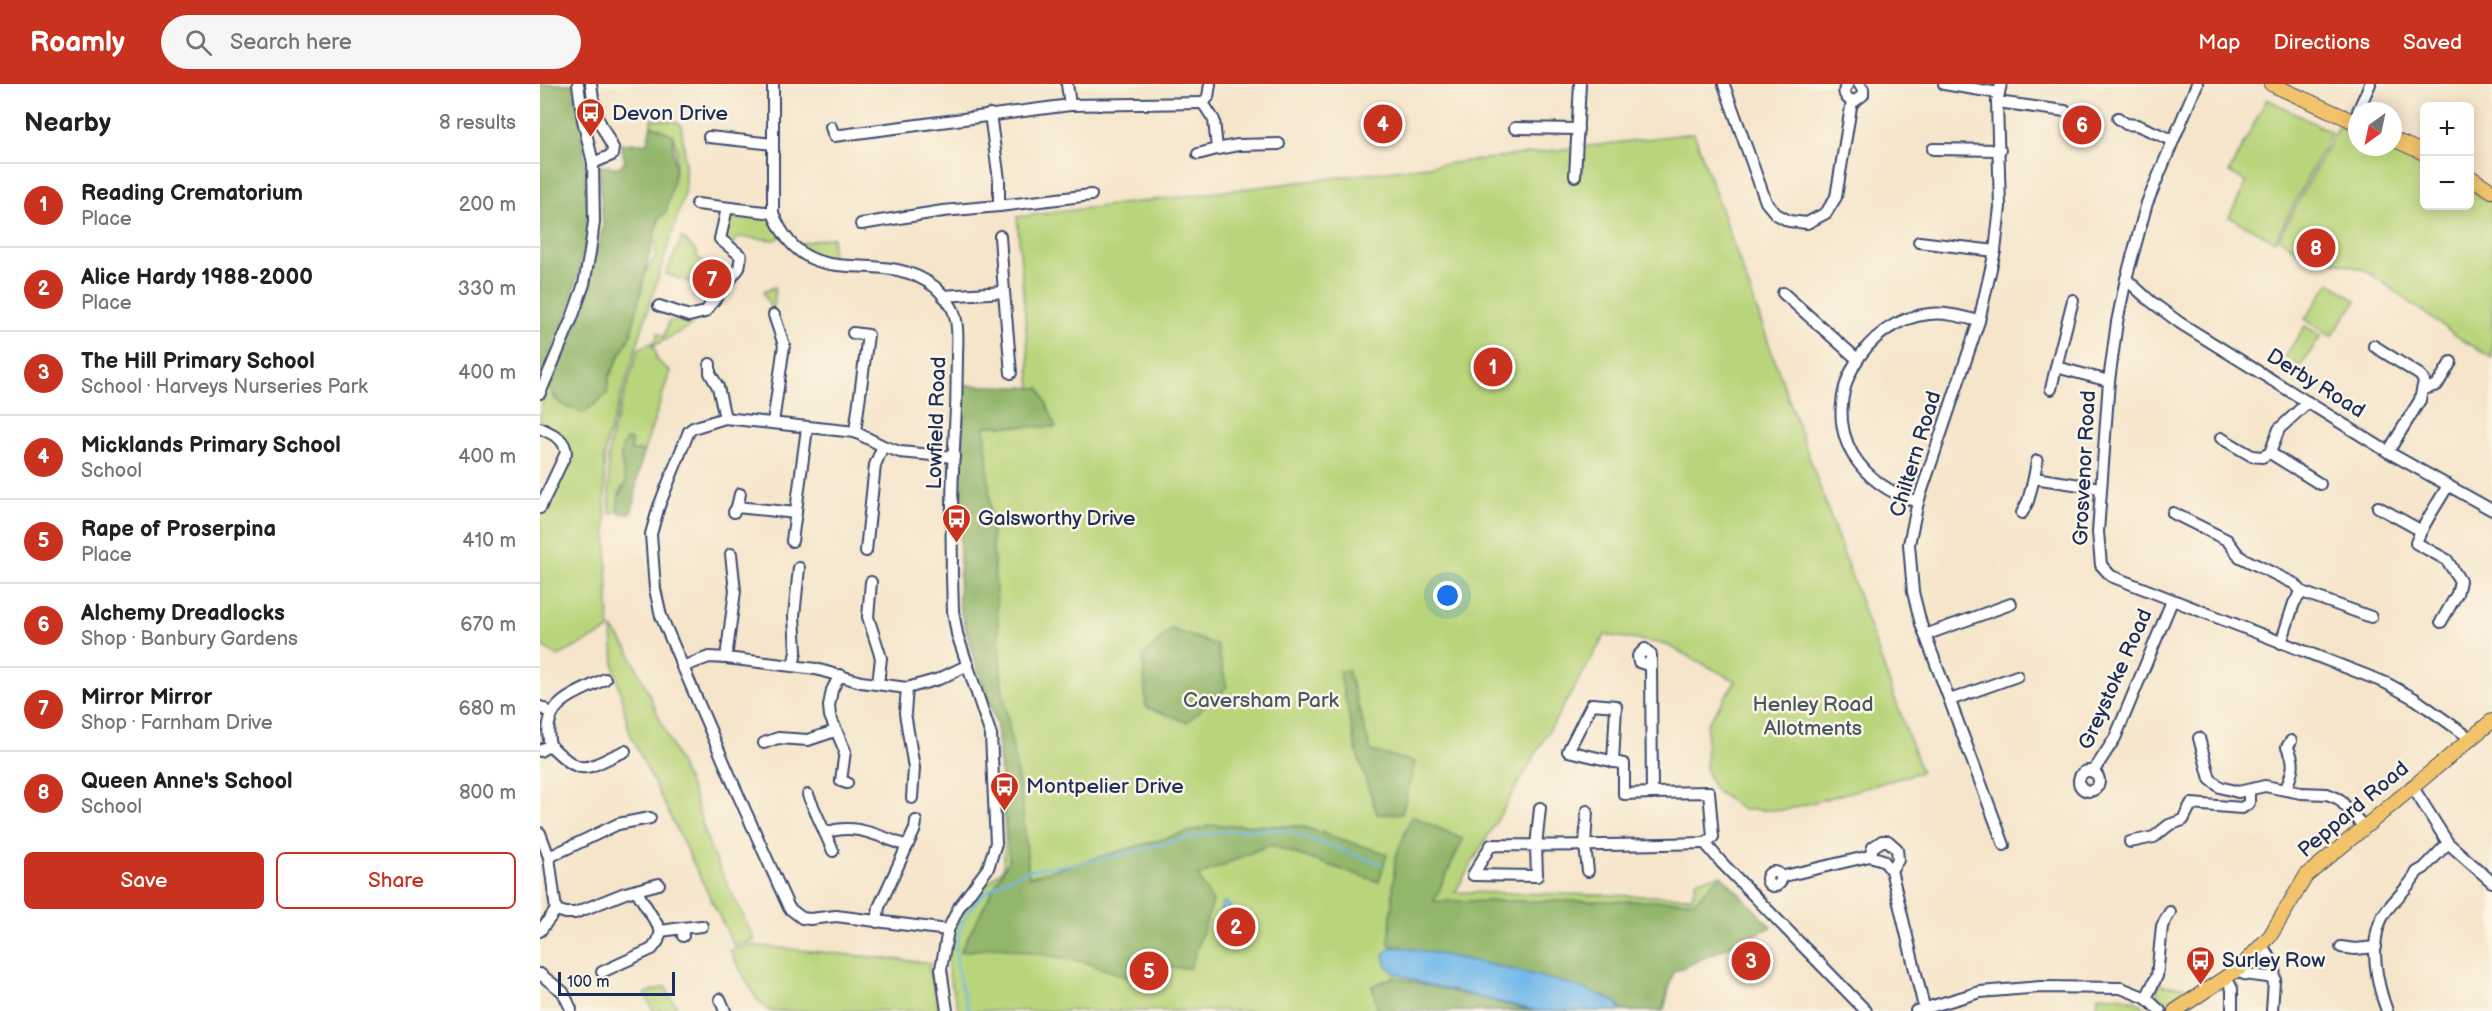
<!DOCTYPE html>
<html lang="en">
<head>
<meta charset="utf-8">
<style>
	:root { --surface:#fff; --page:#f6f6f6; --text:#202124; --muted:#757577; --line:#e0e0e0; --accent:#c8321e }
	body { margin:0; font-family:"Balsamiq Sans",sans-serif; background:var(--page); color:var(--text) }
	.controls { position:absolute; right:18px; top:18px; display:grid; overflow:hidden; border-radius:9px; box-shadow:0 3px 15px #0003 }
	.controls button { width:54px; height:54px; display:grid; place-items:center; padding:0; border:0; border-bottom:2px solid var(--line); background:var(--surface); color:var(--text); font:30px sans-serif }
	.compass { position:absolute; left:1808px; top:18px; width:54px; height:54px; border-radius:50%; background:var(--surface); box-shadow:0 3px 15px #0003; rotate:213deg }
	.scale { position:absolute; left:18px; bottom:15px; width:117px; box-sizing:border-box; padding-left:6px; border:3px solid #1b2f5e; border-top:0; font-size:16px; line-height:21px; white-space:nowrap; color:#1b2f5e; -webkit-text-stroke:4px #fcf5e5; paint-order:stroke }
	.you { position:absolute; left:908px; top:512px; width:21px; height:21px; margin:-15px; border:4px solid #fff; border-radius:50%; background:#1a73e8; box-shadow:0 0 0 9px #1a73e833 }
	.badge { display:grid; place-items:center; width:39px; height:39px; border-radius:50%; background:var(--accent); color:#fff; font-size:20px; font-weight:700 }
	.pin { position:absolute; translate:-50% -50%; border:3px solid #fff; box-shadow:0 2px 6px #0006 }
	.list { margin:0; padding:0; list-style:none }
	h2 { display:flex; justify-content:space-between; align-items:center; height:78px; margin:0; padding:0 24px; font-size:26px }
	h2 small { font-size:20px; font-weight:400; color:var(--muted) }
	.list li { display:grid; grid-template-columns:39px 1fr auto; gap:18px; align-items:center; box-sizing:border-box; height:84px; padding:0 24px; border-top:2px solid var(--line) }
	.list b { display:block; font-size:22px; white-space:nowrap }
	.list p { margin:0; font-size:20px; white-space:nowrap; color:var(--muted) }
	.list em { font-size:20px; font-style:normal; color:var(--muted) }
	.actions { display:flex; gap:12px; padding:18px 24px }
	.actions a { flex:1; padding:14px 0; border:2px solid var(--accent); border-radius:9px; text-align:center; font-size:21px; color:var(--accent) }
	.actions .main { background:var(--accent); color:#fff }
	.icon { flex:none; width:33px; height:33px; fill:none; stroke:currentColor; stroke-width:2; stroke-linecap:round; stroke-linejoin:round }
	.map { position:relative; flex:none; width:1952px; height:927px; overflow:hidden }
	header { display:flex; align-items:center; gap:36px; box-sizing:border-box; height:84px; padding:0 30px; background:var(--accent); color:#fff }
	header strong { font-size:28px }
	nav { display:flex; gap:33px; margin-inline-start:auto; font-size:21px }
	.search { width:420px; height:54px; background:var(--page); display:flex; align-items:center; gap:15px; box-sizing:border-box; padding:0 21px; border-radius:33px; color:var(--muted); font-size:22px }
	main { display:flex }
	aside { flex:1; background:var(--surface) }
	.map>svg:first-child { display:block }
</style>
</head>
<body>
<header>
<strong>Roamly</strong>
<div class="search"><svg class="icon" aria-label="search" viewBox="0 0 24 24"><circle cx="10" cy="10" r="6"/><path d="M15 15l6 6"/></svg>Search here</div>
<nav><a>Map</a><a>Directions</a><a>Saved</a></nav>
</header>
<main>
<aside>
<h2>Nearby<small>8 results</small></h2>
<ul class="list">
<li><span class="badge">1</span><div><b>Reading Crematorium</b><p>Place</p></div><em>200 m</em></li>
<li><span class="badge">2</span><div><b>Alice Hardy 1988-2000</b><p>Place</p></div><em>330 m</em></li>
<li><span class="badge">3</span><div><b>The Hill Primary School</b><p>School · Harveys Nurseries Park</p></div><em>400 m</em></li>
<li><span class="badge">4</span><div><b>Micklands Primary School</b><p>School</p></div><em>400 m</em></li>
<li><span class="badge">5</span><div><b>Rape of Proserpina</b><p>Place</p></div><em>410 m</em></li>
<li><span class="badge">6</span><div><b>Alchemy Dreadlocks</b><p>Shop · Banbury Gardens</p></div><em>670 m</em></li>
<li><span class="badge">7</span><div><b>Mirror Mirror</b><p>Shop · Farnham Drive</p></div><em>680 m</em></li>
<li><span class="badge">8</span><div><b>Queen Anne's School</b><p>School</p></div><em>800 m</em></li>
</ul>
<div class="actions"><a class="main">Save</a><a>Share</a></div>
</aside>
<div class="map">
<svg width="1952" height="927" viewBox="0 0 1952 927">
	<rect width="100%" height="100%" fill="#fcf5e5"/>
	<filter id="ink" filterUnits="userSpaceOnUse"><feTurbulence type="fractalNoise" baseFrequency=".0167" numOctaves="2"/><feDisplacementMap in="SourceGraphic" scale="12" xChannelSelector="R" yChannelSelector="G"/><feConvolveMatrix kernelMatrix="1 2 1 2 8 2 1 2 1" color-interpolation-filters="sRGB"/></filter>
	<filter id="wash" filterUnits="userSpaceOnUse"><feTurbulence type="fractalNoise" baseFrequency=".008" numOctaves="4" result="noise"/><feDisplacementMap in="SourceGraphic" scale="24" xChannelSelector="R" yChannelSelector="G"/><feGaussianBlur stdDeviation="1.35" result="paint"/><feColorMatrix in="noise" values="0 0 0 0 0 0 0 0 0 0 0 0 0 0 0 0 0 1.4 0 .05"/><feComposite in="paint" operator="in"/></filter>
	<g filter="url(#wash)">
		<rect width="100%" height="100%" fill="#f5e5ca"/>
		<g fill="#b9d57b" stroke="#6a826c" stroke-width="1.5">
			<polygon points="1727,15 1791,48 1735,157 1689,133 1707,98 1689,88"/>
			<path d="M 111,35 L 135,37 L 141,41 C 145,64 147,86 144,111 L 67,357 L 64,374 L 69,546 L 18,572 L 0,560 L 0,432 L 17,402 L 30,370 L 0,340 L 0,322 L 9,302 L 14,314 L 29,325 L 67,310 L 69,293 L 91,250 L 105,189 L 116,172 L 114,151 L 135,89 L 137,65 L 133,51 L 111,41 Z"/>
			<polygon points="1798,42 1817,51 1817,63 1844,63 1884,81 1884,122 1930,122 1930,106 1952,119 1952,274 1921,255 1825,186 1759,168 1739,154"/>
			<path d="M 1154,49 L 1381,688 L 1246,726 L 1203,726 L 1175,706 L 1166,687 L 1167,640 L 1196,597 L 1125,560 L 1065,551 L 915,808 L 1152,813 L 1157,796 L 1181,791 L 1231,843 L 1133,888 L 1124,927 L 419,927 C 416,913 408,896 408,882 C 405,840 434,811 463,785 L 465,754 L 457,641 L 435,581 L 419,521 L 428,323 L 493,330 L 477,133 Z"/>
			<polygon points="192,125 233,129 244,151 235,156 198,153 192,162 185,155 188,130"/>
			<polygon points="142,153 158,169 156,172 165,179 150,198 126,190"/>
			<polygon points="293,153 291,181 252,161"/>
			<polygon points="1790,198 1816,217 1791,253 1765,235"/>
			<polygon points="235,203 234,231 223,208"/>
			<polygon points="133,236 152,241 114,262 118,249 124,253 129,237"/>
			<polygon points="1765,242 1781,252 1760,283 1745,272"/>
			<polygon points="114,258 112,263 115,265 117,276 130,288 104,367 91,367 92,361 81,376 86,399 79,408 78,427 70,430 68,374 72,349 99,264"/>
			<polygon points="72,544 87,564 105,601 154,712 171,767 215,856 194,862 90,650 74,582"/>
			<polygon points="209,861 391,879 389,886 400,927 229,927 216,914 190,867"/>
			<polygon points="1619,901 1653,904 1630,921 1619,916 1616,906"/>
			<polygon points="125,903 139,927 113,927 105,909"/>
			<path d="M 1558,911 C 1573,912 1599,911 1606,927 L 1557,927 Z"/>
		</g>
		<g fill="#92b66b" stroke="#567264" stroke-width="1.5">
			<polygon points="0,0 33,0 44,60 48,151 28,228 0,296"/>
			<path d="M 111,41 L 133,51 L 135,89 L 126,128 L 118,135 L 91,250 L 69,293 L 67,310 L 44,329 C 27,324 16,319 9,302 L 43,226 L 63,143 L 59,82 L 79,83 L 85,78 L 81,60 L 107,59 Z"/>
			<polygon points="423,301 500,304 516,343 445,342 462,601 483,725 489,793 672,741 761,742 847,770 839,798 729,761 658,792 673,818 650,884 620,883 603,899 544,878 459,863 420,868 469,775 457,641 419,521"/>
			<path d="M 87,355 L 91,356 L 91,367 L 104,367 L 96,400 L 95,416 L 91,429 L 83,430 L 78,427 C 78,415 79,408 86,399 C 83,385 76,367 87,355 Z"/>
			<polygon points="631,545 677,561 687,603 647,638 606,623 603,572"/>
			<polygon points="799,587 808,587 831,667 875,678 862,730 837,730 817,669"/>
			<polygon points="872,732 923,755 894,817 1155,817 1181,791 1231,843 1133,888 1122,927 1082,927 1078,919 849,861 855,774"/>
			<polygon points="853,893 992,927 838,927 832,902"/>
		</g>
		<g fill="#73baea" stroke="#4774a4" stroke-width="1.5">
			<path d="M 685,817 L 690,822 L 690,830 L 684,835 L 681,834 C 680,828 680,822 685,817 Z"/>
			<polygon points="681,836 688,837 688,845 684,856 680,856 678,843"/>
			<path d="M 862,863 C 905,871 947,879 990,890 C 1019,897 1051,905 1078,919 L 1080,927 L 996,927 L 882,899 L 855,889 L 847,882 L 844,871 L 850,864 Z"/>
		</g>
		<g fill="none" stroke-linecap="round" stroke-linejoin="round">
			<path stroke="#73baea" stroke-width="2" d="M 429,927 C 417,889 406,859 432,823 C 442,808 467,794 484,788 C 504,782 526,782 547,778 C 607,766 688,737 748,747 L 842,780"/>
		</g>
	</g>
	<g filter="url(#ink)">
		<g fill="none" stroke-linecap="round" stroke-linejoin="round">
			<defs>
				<g id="minor">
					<polyline points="51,0 55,29 73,64 72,71 53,79"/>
					<path d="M 233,0 L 233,129 C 268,216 337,158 395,203 C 403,210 413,222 415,232 C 419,245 417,261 417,273 C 417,304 416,334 414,364 C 411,418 411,473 413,527 L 417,550 L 451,651 L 456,759 L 448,784 L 419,823 L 408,846 L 401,885 L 407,927"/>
					<path d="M 1308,0 C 1301,7 1305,16 1315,17 L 1323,11 L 1323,5 L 1319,0"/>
					<polyline points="1404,0 1459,9"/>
					<polyline points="1461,0 1457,18 1460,123 1455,167 1439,237 1378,418 1369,460 1373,508 1381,540 1464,761"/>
					<polyline points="1657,0 1607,119 1586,195 1577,238 1569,297 1558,448 1561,481 1571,492 1846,599 1875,615 1930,654"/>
					<polyline points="1184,1 1226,118 1236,130 1249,137 1267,139 1286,129 1296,113 1312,17"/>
					<polyline points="1457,18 1525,27"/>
					<polyline points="663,19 674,36 677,65 698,61 739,60"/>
					<polyline points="663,19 668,13 670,0"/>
					<polyline points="530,21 663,19"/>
					<polyline points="1818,27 1830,0"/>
					<polyline points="450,30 459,96 459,122 551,111"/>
					<polyline points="1578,34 1586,40 1597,41 1632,56"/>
					<polyline points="291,43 294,52 530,21 527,0"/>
					<polyline points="975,44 1038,45"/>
					<polyline points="169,53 233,60"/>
					<polyline points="1393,65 1460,66"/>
					<polyline points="658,70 677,65"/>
					<polyline points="1035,92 1040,0"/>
					<polyline points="157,120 233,129"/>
					<polyline points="321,140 403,127 459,122"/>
					<polyline points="460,152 464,208"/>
					<polyline points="1379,158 1455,167"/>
					<polyline points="1586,195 1609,216 1640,239 1848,368 1952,426"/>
					<polyline points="1243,209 1316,274"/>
					<polyline points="403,212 464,208 471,289"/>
					<polyline points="119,222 149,232 165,228 199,184 201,172 180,155 187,124"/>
					<polyline points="313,249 328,251 315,348"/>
					<polyline points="1834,262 1880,291 1884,297 1880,316 1848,368"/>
					<polyline points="170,280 170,289 178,303 185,334"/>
					<polyline points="1516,283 1533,216"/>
					<polyline points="1511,305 1516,283 1569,297"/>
					<polyline points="1884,305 1897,301 1911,278"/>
					<polyline points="0,309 32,234 44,200 50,168 54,138 53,79 43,36 38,0"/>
					<polyline points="233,339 244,261 234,231"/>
					<path d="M 0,344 C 12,350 25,354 26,369 L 0,424"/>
					<polyline points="1681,354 1712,372 1722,373 1730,369 1739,345 1768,318"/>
					<polyline points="1730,369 1780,400"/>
					<polyline points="1494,394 1497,377"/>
					<path d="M 1378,418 C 1351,410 1328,395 1313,371 C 1279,313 1325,236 1389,230 C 1405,228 1423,233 1439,237"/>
					<polyline points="197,423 200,410"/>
					<polyline points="1838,423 1880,446"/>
					<polyline points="194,428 197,423 256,429"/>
					<polyline points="1482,429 1488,417 1494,394 1560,404"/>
					<polyline points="1633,429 1687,456 1700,473 1755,500 1762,508"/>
					<polyline points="252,457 267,344"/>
					<polyline points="326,467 335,381 343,362"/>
					<polyline points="331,498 328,533 341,574 338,600"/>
					<path d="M 1901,538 L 1917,510 L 1920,497 L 1907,476 L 1876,459 C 1883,439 1898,420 1908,401"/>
					<polyline points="1385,551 1471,520"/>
					<polyline points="1741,559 1754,519 1762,508 1831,533"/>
					<polyline points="186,574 195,507 191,470"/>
					<polyline points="253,582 256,568 254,532 259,484"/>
					<polyline points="142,583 169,573 186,574 276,585 321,598 367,604 399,595 428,581"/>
					<polyline points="300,591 292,606 289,622 290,632 305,667 301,697 307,699"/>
					<polyline points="367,604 365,629 374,684 372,714"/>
					<polyline points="1410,616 1477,592"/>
					<polyline points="0,623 11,629"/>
					<polyline points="1659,654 1670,695 1680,703 1698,708 1725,702 1761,709 1787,710 1799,715 1824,743"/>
					<polyline points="224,659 238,654 268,656 295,647"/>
					<path d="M 10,661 C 44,696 46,683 85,667"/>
					<path d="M 0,667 L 10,661 C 0,618 35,611 65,595"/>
					<polyline points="1073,678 1076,622 1052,620 1028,667 1084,680 1084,710 1112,709"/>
					<circle cx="1549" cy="697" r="10"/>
					<polyline points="1553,688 1575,654 1632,517"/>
					<polyline points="1872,702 1908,759 1952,798"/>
					<path d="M 1746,705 C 1752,689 1757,678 1747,663 L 1751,657"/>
					<path d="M 268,711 L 285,749 C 315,738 338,752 367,762"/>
					<path d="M 1000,724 L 996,762 L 997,792 L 933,791 L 951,761 C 1022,762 1094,761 1165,759 L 1173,753 L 1169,708 L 1112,709 L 1111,582 L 1111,571 L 1105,565 L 1098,572 L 1099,578 L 1111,582"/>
					<polyline points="1047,727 1045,762 1048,787"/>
					<polyline points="0,749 9,773 16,826 0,847"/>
					<polyline points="285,749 293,767"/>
					<polygon points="1342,757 1348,757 1357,765 1358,776 1351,786 1343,776 1330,772 1333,763"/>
					<polyline points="1590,758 1614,753 1629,741 1643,736 1651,720 1702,724 1709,719 1709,706"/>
					<polyline points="1165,759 1181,778 1326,927"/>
					<polyline points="9,773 78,740 110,734"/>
					<polyline points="1351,786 1384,923"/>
					<circle cx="1234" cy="795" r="7"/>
					<polyline points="1240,793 1330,772"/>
					<polyline points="16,826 26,829 35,829 85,809 119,800"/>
					<polyline points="337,838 339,823 375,745 376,737"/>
					<polyline points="142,844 162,842"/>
					<polyline points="408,846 296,832 270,835 262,834 249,824 196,706 121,532 115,505 111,450 119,422 149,347 153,344 185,334 203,336 315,348 343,362 360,368 414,373"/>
					<polyline points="121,847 142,844 143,852"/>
					<polyline points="1722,862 1735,881 1732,927"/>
					<polyline points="1801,863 1815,865 1836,863"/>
					<polyline points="1696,886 1704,890 1735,894"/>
					<polyline points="62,888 112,865 118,857 121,847 96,806"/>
					<polyline points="0,890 23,908 31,925"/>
					<polyline points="1686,893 1692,905 1692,927"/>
					<polyline points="1606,914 1617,892 1622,842 1630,828"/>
					<polyline points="180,915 185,927"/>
					<polyline points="1376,927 1440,908 1501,903 1581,904 1606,914 1620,927"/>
					<path d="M 1847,927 C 1837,900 1828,859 1843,832 C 1852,816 1869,805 1877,788 L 1884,784 L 1908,759"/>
				</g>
				<g id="major">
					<polyline points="1731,0 1817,39"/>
					<polyline points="1853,55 1884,69"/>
					<polyline points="1930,93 1952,107"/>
					<polyline points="1635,927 1701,883 1730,852 1766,792 1952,637"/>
				</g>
			</defs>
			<use href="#minor" stroke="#3c4a6e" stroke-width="14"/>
			<use href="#major" stroke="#3c4a6e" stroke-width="16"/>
			<use href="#minor" stroke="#fff" stroke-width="10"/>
			<use href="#major" stroke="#f2c36a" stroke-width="14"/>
		</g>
	</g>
	<defs>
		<symbol id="bus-pin" viewBox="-11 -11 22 30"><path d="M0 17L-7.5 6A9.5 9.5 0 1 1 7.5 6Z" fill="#c8321e" stroke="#fcf5e5"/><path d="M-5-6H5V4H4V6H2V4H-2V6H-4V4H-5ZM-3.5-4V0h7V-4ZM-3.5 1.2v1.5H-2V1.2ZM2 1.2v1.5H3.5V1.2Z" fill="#fff"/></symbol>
	</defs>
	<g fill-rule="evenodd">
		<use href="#bus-pin" x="34" y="12" width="33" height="45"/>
		<use href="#bus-pin" x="400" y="418" width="33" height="45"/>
		<use href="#bus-pin" x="448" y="686" width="33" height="45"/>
		<use href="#bus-pin" x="1644" y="860" width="33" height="45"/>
	</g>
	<g text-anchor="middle" stroke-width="5" stroke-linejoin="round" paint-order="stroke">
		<g font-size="21" fill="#1b2f5e" stroke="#fcf5e5" text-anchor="start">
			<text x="72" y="36">Devon Drive</text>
			<text x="438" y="441">Galsworthy Drive</text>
			<text x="486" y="709">Montpelier Drive</text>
			<text x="1682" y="883">Surley Row</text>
		</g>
		<g font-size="21" fill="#1b2f5e" stroke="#fcf5e5">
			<text transform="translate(1776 299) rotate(32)" y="7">Derby Road</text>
			<text transform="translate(396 339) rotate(-88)" y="7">Lowfield Road</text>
			<text transform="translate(1375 370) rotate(-73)" y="7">Chiltern Road</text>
			<text transform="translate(1544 384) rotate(-87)" y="7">Grosvenor Road</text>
			<text transform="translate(1575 595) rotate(-66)" y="7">Greystoke Road</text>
			<text transform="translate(1813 725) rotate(-40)" y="7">Peppard Road</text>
		</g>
		<g font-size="21" fill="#425865" stroke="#fcf5e5">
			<text x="721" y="623">Caversham Park</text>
			<text x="1273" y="627">Henley Road<tspan x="1273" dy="24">Allotments</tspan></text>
		</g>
	</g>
</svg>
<div class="controls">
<button>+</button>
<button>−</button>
</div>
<svg class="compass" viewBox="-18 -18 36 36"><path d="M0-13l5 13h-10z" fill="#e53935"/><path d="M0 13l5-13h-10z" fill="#757577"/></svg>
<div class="scale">100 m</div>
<div class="you"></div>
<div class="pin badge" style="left:953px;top:283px">1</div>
<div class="pin badge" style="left:696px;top:843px">2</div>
<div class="pin badge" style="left:1211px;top:877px">3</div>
<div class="pin badge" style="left:843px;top:40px">4</div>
<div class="pin badge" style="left:609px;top:887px">5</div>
<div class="pin badge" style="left:1542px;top:41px">6</div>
<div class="pin badge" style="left:172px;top:195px">7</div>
<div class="pin badge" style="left:1776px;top:164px">8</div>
</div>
</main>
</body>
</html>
